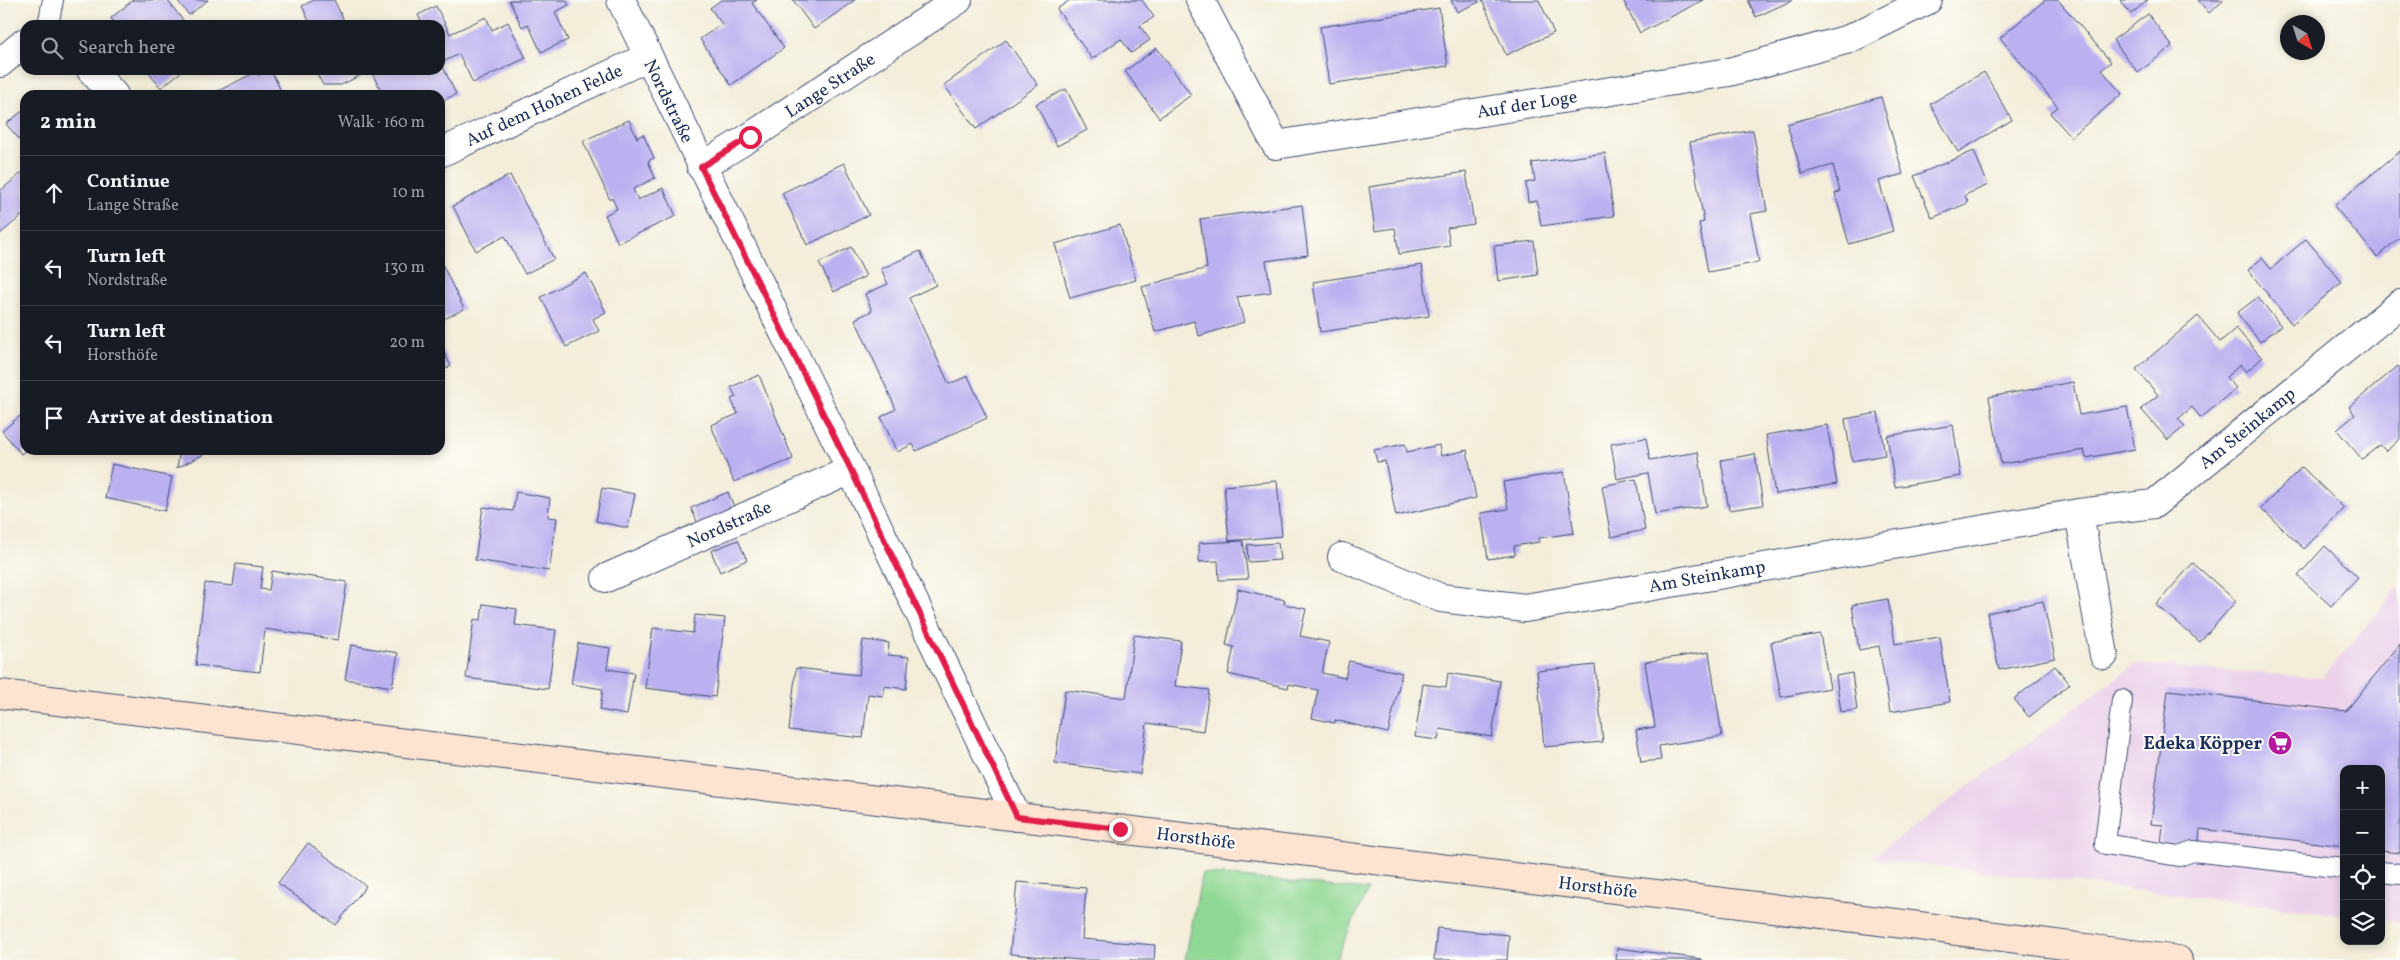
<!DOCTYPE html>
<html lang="en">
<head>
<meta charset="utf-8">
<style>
	:root { --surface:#171b24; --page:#242831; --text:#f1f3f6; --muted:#9ea1a6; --line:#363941 }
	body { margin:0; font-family:Vollkorn,serif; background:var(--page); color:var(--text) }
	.controls { position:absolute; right:15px; bottom:15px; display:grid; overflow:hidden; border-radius:10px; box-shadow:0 2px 8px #0003 }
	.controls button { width:45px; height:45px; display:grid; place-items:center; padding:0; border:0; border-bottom:1px solid var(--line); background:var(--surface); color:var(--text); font:25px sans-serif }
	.compass { position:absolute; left:2280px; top:15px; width:45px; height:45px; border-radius:50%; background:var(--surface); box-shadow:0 2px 8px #0003; rotate:141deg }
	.stop { position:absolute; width:15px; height:15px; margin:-11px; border:4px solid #e11d48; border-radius:50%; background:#fff }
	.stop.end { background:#e11d48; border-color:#fff; box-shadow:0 1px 5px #0008 }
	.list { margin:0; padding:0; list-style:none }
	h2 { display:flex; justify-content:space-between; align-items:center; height:65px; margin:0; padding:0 20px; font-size:21px }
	h2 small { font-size:16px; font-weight:400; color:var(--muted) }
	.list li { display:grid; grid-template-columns:32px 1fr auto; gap:15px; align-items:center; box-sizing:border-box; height:75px; padding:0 20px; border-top:1px solid var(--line) }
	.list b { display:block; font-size:19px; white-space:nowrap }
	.list p { margin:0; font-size:16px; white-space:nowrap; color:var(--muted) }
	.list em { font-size:16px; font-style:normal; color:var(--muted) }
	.icon { flex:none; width:28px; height:28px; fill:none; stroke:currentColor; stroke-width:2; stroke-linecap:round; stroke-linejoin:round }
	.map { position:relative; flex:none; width:2400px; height:960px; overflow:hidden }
	.search { position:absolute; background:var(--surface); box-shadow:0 2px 8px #0003; left:20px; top:20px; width:425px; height:55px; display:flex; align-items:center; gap:12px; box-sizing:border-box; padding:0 18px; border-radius:15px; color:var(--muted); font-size:19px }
	.panel { position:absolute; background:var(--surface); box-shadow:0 2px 8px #0003; left:20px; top:90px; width:425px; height:365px; border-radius:15px }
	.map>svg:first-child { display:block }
</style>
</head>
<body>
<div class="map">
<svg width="2400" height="960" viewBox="0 0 2400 960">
	<rect width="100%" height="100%" fill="#fdfcf7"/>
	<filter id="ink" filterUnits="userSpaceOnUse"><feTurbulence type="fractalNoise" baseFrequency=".02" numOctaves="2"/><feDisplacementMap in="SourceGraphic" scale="10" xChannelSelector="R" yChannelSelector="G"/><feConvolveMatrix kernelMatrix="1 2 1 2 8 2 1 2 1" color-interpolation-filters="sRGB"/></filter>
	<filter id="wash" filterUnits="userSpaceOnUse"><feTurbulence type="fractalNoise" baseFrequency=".0096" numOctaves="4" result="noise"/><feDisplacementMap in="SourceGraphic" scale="20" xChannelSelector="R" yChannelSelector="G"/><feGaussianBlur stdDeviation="1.12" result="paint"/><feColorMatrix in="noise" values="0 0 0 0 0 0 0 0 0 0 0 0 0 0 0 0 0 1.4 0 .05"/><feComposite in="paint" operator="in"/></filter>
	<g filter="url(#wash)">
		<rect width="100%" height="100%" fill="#f3edd9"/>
		<polygon fill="#ebd1eb" points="2400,586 2400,922 2381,920 2381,769 2344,769 2344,915 1871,858 2135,664 2322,678"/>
		<polygon fill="#8fd893" stroke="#558478" points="1202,873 1368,890 1335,960 1185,960"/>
		<g id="blocks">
			<g fill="#bbb0f0">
				<polygon points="133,0 167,0 187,25 116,25 111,18"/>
				<polygon points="177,0 208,0 189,15"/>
				<polygon points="314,0 334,0 346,25 311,25 302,6"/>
				<polygon points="509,0 566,0 569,5 555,12 568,40 541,52 528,24 522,27"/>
				<polygon points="721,0 757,0 752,3 784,48 731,85 700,39 722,24 710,8"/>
				<polygon points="793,0 855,0 814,29"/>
				<polygon points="1070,0 1142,0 1154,17 1140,26 1150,40 1131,53 1121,39 1092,59 1057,9"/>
				<polygon points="1451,0 1478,0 1479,2 1457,12"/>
				<polygon points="1482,0 1539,0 1554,33 1506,55"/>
				<polygon points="1623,0 1703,0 1640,33"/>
				<polygon points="1748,0 1793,0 1756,17"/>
				<polygon points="2045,0 2058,0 2111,62 2102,70 2122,94 2071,137 2050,113 2058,107 2000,38"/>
				<polygon points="2120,0 2148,0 2131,14"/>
				<polygon points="2198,0 2224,0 2209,13"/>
				<polygon points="436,6 450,34 486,17 492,30 508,22 526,58 473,83 459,54 441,63 456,94 440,102 440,95 383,95 371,71 374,70 440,70 440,25 423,25 418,15"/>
				<polygon points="1439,8 1448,66 1329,84 1320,27"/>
				<polygon points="2148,14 2172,46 2138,73 2113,40"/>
				<polygon points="1006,40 1038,85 976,129 944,85"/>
				<polygon points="1157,48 1191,95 1159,118 1125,71"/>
				<polygon points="146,70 183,70 161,88"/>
				<polygon points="268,70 271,70 281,91 274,95 210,95 256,72 258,75"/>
				<polygon points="315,70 368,70 369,71 341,85 323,85"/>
				<polygon points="1984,72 2012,120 1958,152 1930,104"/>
				<polygon points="1066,89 1087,130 1057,146 1036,104"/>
				<polygon points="1881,97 1903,174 1879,181 1893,231 1849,244 1835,193 1840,192 1833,165 1802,174 1787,124"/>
				<polygon points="25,109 25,146 6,124"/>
				<polygon points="629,120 637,138 643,134 654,158 648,161 655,178 633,189 638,200 663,188 676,216 618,243 605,215 617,209 612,198 610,200 583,141"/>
				<polygon points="1753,130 1767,211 1750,214 1759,262 1708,272 1699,223 1704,222 1690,142"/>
				<polygon points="1974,151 1988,185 1965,195 1968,203 1932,218 1914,176"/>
				<polygon points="2400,151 2400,237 2377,257 2334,206"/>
				<polygon points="1605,153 1614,216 1541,226 1537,201 1528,202 1526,183 1535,181 1532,163"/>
				<polygon points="844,163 869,215 807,245 782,193"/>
				<polygon points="25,170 25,213 0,234 0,191"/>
				<polygon points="1466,172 1474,224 1447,228 1450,246 1399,254 1395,228 1375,231 1369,187"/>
				<polygon points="510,175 554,259 525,274 505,236 476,251 453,206"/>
				<polygon points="1302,205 1308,255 1266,261 1271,292 1237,297 1244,322 1199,336 1194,321 1155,332 1142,287 1207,268 1200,219"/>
				<polygon points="1120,225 1136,280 1070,298 1055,244"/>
				<polygon points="2306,239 2342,282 2292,324 2248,270 2262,258 2271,269"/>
				<polygon points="1534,241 1538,275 1498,281 1494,246"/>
				<polygon points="851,247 866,276 834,292 819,263"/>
				<polygon points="920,251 936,285 909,298 949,384 968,376 987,418 916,451 913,444 897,452 881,417 896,409 855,319 872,311 865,294 888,284 881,269"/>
				<polygon points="440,260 464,309 440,321"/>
				<polygon points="1422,265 1429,316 1320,332 1313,282"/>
				<polygon points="586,273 606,312 593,319 599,331 566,347 541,297"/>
				<polygon points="2258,297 2281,326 2260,342 2237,313"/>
				<polygon points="2198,316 2220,342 2236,328 2262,358 2246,372 2240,365 2226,377 2236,388 2201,418 2192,407 2178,419 2185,426 2168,440 2141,409 2158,395 2136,369"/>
				<polygon points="440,345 451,366 440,372"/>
				<polygon points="2398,366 2400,368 2400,439 2386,451 2380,445 2362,459 2337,430 2355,415 2349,407"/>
				<polygon points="759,375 793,459 734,482 711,425 738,414 731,399 736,397 731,387"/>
				<polygon points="2073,382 2079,415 2127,407 2135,449 2086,458 2084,450 2001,464 1989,397"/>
				<polygon points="25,412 25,451 21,454 2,431"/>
				<polygon points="1878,413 1885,455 1852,461 1845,419"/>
				<polygon points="1827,425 1837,484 1775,494 1766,435"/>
				<polygon points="1953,425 1961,476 1895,487 1887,436"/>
				<polygon points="1646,438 1650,460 1698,452 1707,506 1655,514 1648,473 1617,479 1611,444"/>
				<polygon points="1405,444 1407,452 1439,445 1441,456 1467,450 1476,498 1396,516 1385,461 1377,462 1374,450"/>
				<polygon points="180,450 212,450 177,468"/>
				<polygon points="1755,454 1763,505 1729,510 1721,460"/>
				<polygon points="112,464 172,477 165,511 105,498"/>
				<polygon points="2302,467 2344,508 2304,549 2261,508"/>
				<polygon points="1564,472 1574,533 1539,538 1539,542 1514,546 1515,555 1488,559 1481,513 1508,509 1503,482"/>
				<polygon points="1636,479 1645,530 1611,537 1602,486"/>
				<polygon points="1277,481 1282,536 1229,541 1224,486"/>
				<polygon points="602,488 635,494 628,528 596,521"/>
				<polygon points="516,492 550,498 548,517 557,518 549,571 475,560 483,507 513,511"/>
				<polygon points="728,492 735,509 699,526 691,508"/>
				<polygon points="738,540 747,560 720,572 711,551"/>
				<polygon points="1243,541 1248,579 1219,580 1218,561 1199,562 1199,543"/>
				<polygon points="1278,543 1280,560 1248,562 1247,545"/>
				<polygon points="2325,546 2358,577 2331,606 2298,576"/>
				<polygon points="2193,563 2236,601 2200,642 2156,605"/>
				<polygon points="236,564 263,567 260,589 269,590 272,571 347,582 338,640 265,629 260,672 196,665 205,583 233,586"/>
				<polygon points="1238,589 1285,600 1284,604 1306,609 1300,636 1329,642 1322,673 1345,678 1349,661 1402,673 1388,733 1335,720 1335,723 1312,718 1318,690 1289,684 1288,688 1228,674 1234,647 1226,645"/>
				<polygon points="1888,599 1895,644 1940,637 1950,702 1890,712 1879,646 1859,650 1852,605"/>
				<polygon points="2043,601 2055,658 1999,670 1987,613"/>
				<polygon points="483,604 517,609 515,625 556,630 548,689 466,678 474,619 481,620"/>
				<polygon points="695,615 725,618 715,697 645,688 653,628 693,633"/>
				<polygon points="1820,634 1830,688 1781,697 1771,642"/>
				<polygon points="1134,635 1181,641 1175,686 1209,690 1203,731 1147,723 1140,774 1055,763 1065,690 1126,698"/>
				<polygon points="863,640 889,643 888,655 909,657 906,689 884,686 883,696 868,694 863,738 789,730 796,668 859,675"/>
				<polygon points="578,643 610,648 607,669 634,673 627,715 600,710 603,689 571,684"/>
				<polygon points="2400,644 2400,853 2381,851 2381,769 2344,769 2344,846 2200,829 2198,849 2161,844 2163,825 2151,824 2168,690 2346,711"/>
				<polygon points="351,645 398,653 392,687 345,679"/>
				<polygon points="1709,652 1722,736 1659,746 1661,760 1641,762 1636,730 1655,727 1645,662"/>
				<polygon points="1595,665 1603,742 1544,747 1537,671"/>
				<polygon points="2055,666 2070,684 2029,717 2014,699"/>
				<polygon points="1448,673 1500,681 1492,737 1440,729 1438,740 1415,737 1423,684 1446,687"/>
				<polygon points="1852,673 1857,710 1841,712 1836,676"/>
				<polygon points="308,843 366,886 336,925 278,883"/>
				<polygon points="1017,882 1086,888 1082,939 1155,945 1154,960 1080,960 1010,954"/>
				<polygon points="1437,928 1509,935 1507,960 1434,960"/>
				<polygon points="1617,948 1702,959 1702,960 1616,960"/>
			</g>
		</g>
	</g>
	<g filter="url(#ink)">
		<use href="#blocks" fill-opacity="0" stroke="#3b4c70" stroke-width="1"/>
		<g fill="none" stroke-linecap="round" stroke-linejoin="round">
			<defs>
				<g id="lane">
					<polyline points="48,25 53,0"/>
					<polyline points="2122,700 2105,844 2179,856 2193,851 2344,868"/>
					<polyline points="2381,872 2400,874"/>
				</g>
				<g id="street">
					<polyline points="621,0 851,470 1017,817"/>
					<polyline points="1200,0 1276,145 1729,72 1849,39 1928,0"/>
					<polyline points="0,63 25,42"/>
					<polyline points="91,70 114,95"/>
					<polyline points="440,153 648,57"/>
					<polyline points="701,167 750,137 958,0"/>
					<polyline points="2079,513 2104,655"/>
					<polyline points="1342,557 1441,598 1525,608 2079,513 2154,504 2400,304"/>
					<polyline points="606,578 851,470"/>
				</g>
				<polyline id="secondary" points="0,694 1896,923 2178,960"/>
			</defs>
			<use href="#lane" stroke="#3b4c70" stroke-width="22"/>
			<use href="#street" stroke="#3b4c70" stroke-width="30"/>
			<use href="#secondary" stroke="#3b4c70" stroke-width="30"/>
			<use href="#lane" stroke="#fff" stroke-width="20"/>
			<use href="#street" stroke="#fff" stroke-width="28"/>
			<use href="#secondary" stroke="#fde4d0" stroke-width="28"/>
		</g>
	</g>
	<g fill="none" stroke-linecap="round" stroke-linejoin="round" filter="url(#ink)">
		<polyline stroke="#e11d48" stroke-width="6" points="750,137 701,167 851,470 1017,817 1120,829"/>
	</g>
	<defs>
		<symbol id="supermarket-disc" viewBox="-11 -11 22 22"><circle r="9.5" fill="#b5179e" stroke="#fdfcf7"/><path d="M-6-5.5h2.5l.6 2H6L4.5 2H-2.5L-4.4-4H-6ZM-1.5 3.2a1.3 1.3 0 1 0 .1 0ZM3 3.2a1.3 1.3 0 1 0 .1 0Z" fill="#fff"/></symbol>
	</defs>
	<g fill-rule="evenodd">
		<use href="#supermarket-disc" x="2266" y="729" width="28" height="28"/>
	</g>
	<g text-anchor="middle" stroke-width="4" stroke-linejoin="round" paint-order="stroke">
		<g font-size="18" fill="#1b2f5e" stroke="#fdfcf7">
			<text transform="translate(830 85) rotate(-33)" y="6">Lange Straße</text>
			<text transform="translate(669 101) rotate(64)" y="6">Nordstraße</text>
			<text transform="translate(1527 104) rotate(-9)" y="6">Auf der Loge</text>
			<text transform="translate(544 105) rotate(-25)" y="6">Auf dem Hohen Felde</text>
			<text transform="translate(2247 428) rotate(-39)" y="6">Am Steinkamp</text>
			<text transform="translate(729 524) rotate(-24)" y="6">Nordstraße</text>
			<text transform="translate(1707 576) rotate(-10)" y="6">Am Steinkamp</text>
			<text transform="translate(1196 838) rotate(7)" y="6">Horsthöfe</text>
			<text transform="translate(1598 887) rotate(7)" y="6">Horsthöfe</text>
		</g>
		<g font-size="18" font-weight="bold" fill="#1b2f5e" stroke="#fdfcf7" text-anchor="end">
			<text x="2262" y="749">Edeka Köpper</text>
		</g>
	</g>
</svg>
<div class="controls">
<button>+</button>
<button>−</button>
<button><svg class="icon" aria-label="locate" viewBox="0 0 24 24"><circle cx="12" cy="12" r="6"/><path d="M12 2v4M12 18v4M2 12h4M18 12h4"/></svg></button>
<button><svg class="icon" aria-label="layers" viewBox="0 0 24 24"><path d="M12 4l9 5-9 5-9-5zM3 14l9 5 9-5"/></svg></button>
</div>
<svg class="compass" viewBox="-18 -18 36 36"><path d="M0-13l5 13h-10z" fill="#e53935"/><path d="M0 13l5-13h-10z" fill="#9ea1a6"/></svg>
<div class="stop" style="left:750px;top:137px"></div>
<div class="stop end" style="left:1120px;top:829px"></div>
<div class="search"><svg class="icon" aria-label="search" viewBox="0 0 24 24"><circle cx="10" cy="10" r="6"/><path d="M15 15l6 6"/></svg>Search here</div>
<section class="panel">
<h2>2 min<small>Walk · 160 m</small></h2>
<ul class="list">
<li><svg class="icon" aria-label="ahead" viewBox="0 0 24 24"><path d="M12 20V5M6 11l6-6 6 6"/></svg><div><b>Continue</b><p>Lange Straße</p></div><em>10 m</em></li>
<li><svg class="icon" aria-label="left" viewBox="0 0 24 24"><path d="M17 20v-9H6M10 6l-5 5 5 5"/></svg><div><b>Turn left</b><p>Nordstraße</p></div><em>130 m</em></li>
<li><svg class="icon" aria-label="left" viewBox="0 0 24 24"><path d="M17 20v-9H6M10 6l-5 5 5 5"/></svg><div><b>Turn left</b><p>Horsthöfe</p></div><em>20 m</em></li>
<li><svg class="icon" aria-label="arrive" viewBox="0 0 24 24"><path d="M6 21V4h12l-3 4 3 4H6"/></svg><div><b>Arrive at destination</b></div></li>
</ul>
</section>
</div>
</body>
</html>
